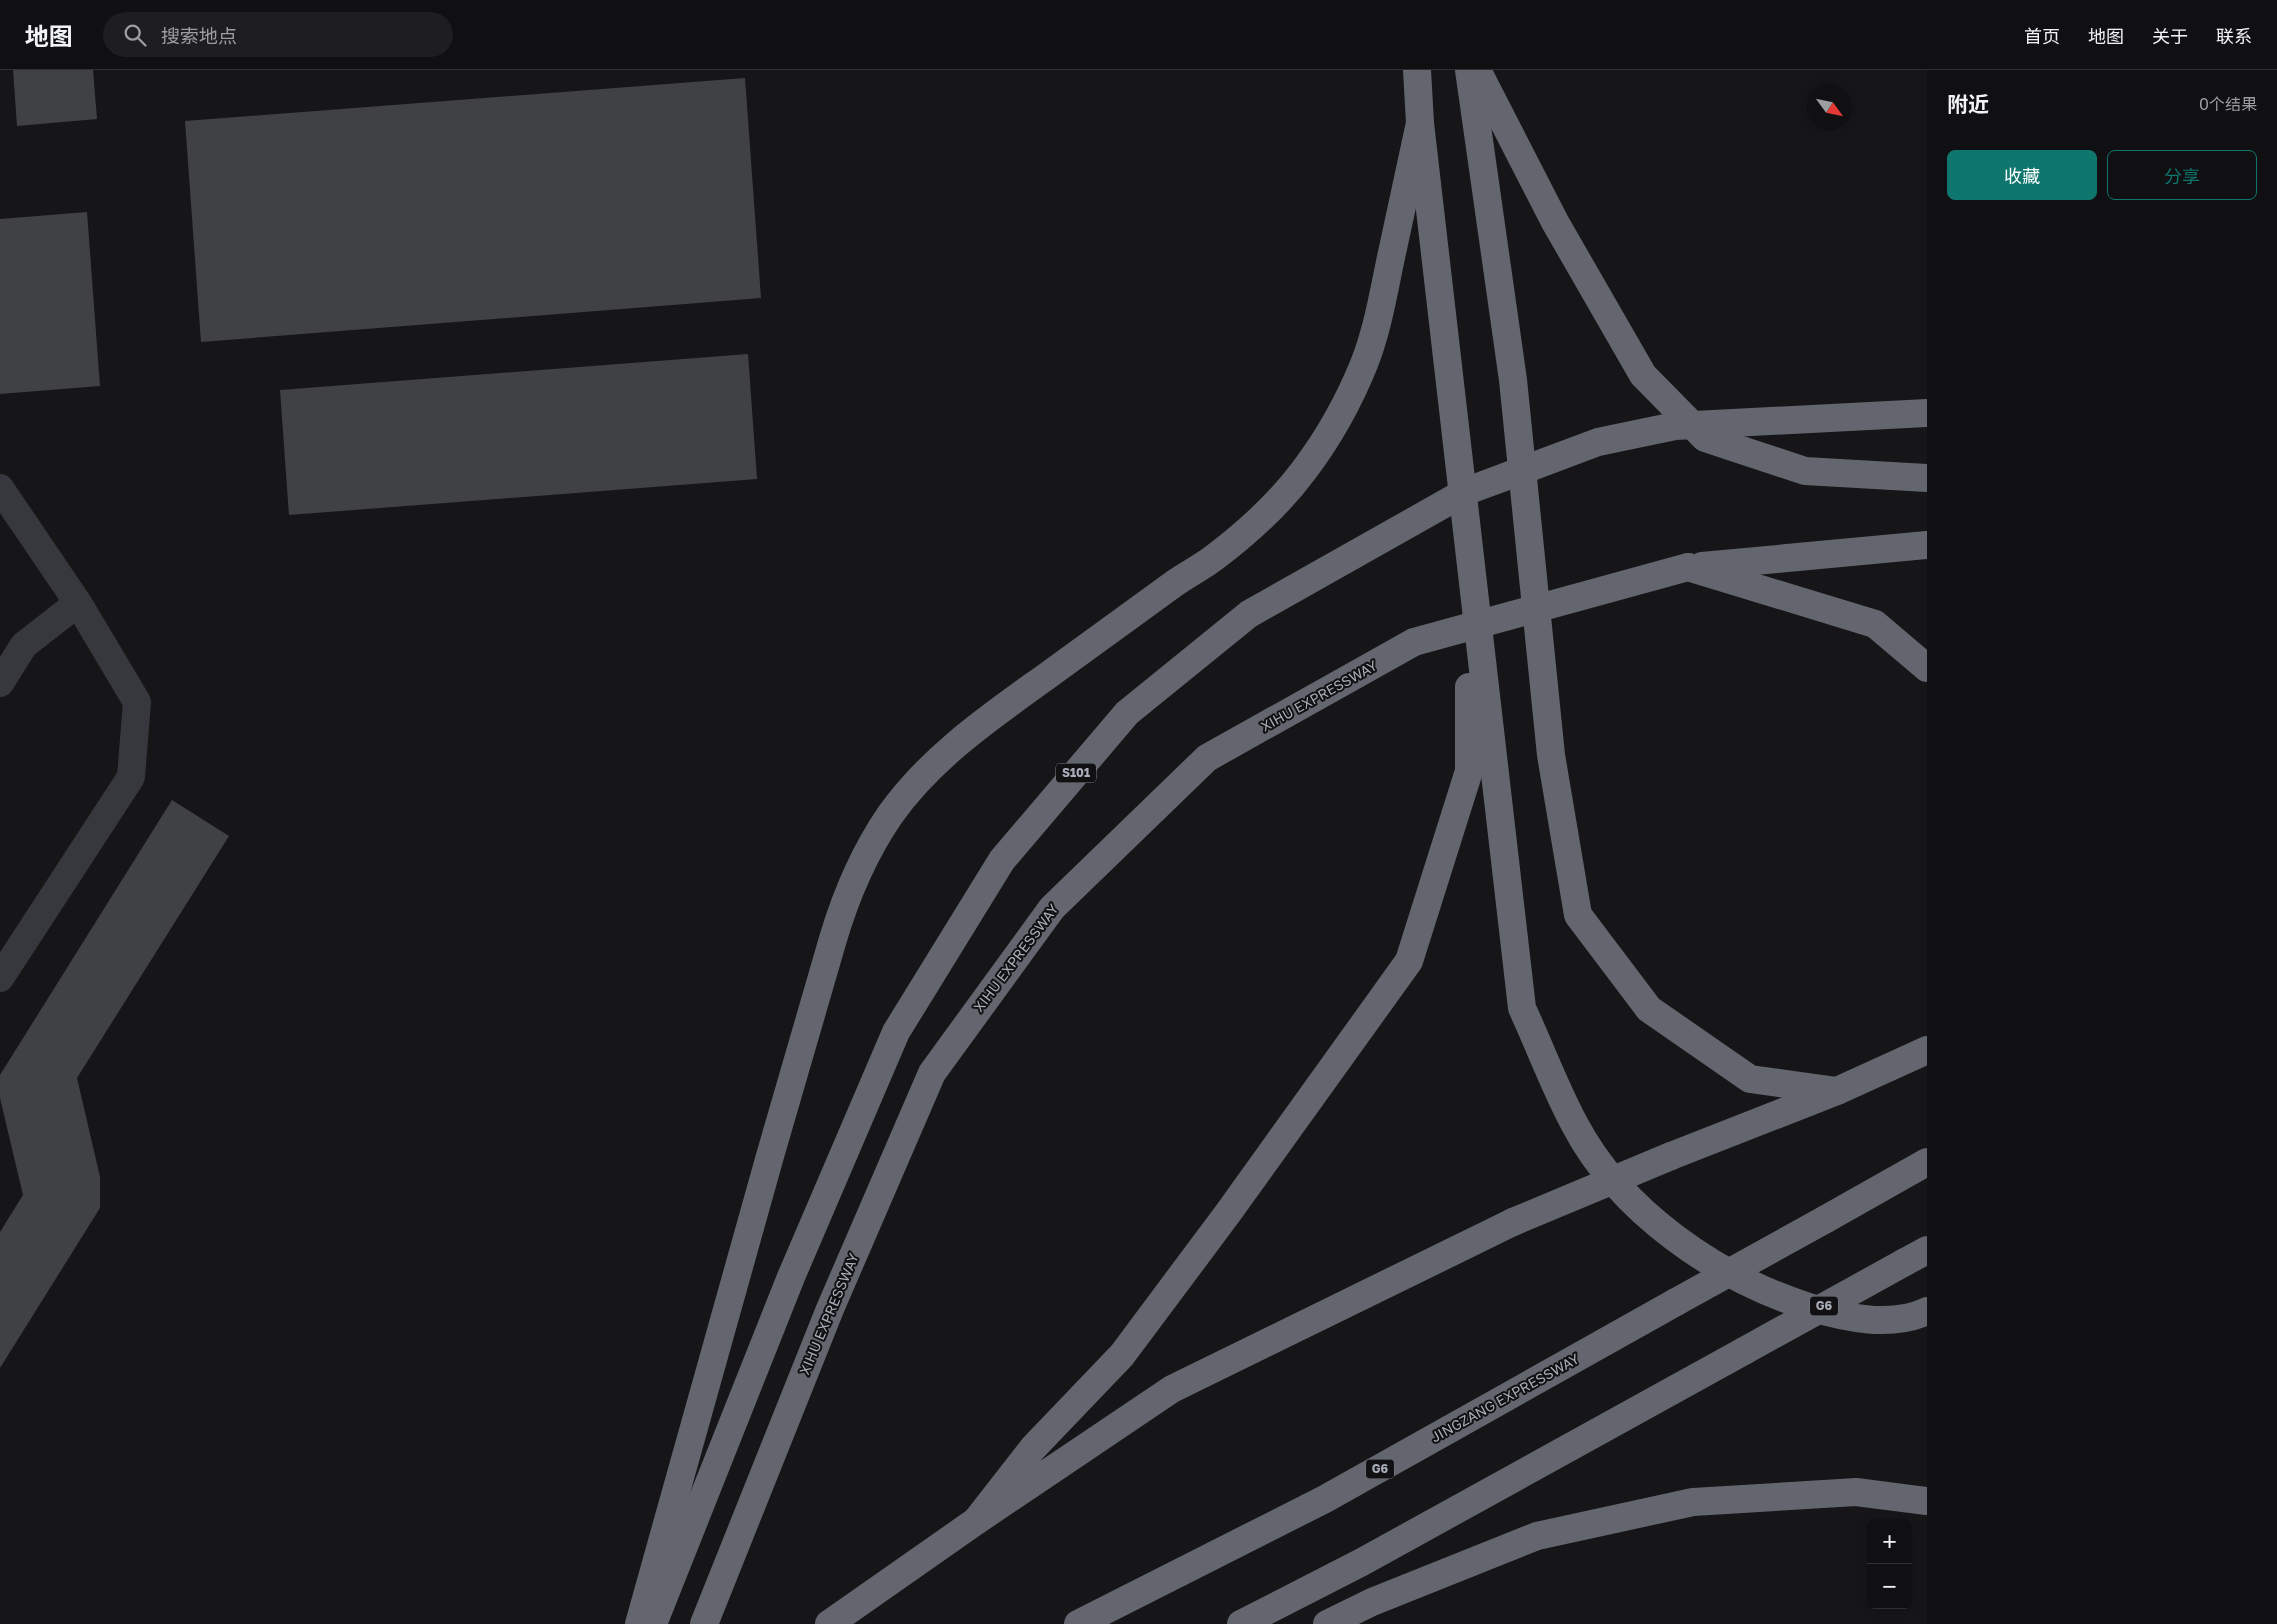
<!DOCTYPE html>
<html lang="zh">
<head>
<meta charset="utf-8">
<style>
	:root { --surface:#101012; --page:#1e1e20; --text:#f1f3f6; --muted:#9c9d9f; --line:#303032; --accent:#0f766e }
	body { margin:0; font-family:"Golos Text","Noto Sans SC",sans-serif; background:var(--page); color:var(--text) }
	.controls { position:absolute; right:15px; bottom:15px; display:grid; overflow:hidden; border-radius:8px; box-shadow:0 2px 12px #0003 }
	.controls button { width:45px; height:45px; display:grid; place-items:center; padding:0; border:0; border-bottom:1px solid var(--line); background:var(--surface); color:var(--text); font:25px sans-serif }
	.compass { position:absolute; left:1807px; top:15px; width:45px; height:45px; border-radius:50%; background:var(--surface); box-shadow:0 2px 12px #0003; rotate:123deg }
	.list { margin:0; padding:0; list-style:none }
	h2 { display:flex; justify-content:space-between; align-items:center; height:65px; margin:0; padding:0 20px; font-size:21px }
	h2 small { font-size:16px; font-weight:400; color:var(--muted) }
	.actions { display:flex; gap:10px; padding:15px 20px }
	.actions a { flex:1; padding:11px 0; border:1px solid var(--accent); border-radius:8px; text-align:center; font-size:18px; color:var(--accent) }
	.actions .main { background:var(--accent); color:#fff }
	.icon { flex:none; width:28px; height:28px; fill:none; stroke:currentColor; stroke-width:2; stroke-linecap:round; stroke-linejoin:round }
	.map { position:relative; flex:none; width:1927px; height:1554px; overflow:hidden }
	header { display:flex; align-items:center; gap:30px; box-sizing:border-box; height:70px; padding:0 25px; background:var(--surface); border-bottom:1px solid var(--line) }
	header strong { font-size:24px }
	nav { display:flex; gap:28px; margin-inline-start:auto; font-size:18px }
	.search { width:350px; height:45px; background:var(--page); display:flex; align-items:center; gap:12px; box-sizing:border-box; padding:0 18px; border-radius:28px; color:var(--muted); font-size:19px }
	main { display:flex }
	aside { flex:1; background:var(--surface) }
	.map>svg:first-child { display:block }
</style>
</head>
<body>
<header>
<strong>地图</strong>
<div class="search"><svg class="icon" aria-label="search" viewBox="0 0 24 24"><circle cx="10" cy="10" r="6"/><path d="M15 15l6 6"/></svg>搜索地点</div>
<nav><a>首页</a><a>地图</a><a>关于</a><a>联系</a></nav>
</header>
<main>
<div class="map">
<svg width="1927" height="1554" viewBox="0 0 1927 1554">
	<rect width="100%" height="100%" fill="#161618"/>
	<g fill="#404145">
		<polygon points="13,0 93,0 97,49 17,56"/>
		<polygon points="745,8 761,228 201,272 185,51"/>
		<polygon points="87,142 100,316 0,324 0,149"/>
		<polygon points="748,284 757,409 289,445 280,320"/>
		<polygon points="172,730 229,766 77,1008 100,1107 100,1138 0,1298 0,1162 23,1125 0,1028 0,1005"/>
	</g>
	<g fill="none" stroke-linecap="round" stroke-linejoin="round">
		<g stroke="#37383d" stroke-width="28">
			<polyline points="0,418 78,533 137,632 131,707 0,908"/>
			<polyline points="0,613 24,575 78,533"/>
		</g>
		<g stroke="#63666e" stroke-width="28">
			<path d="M 1417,0 L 1420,53 L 1522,938 C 1540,977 1555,1018 1575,1055 C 1621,1142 1717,1208 1809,1237 C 1845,1248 1892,1258 1927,1241"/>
			<polyline points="1469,0 1513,310 1551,685 1578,845 1649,939 1750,1009 1837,1021"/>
			<polyline points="1477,0 1555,152 1643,305 1705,368 1805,401 1927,408"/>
			<polyline points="1702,496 1927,475"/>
			<polyline points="1688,497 1875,554 1927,598"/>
			<polyline points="1671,1086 1837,1021 1927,980"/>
			<polyline points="1826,1149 1927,1092"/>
			<polyline points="1905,1192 1927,1180"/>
			<polyline points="976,1451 1033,1378 1122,1285 1228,1143 1409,891 1469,701 1469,617"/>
			<path d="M 639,1554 L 770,1086 L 833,869 C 846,825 864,783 890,745 C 931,687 990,647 1047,606 C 1089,575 1132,544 1175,513 C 1188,504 1202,497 1215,487 C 1248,462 1280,433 1305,399 C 1329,367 1349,331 1364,294 C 1377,261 1383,226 1390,192 C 1400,146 1410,99 1420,53"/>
			<polyline points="829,1554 976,1451 1172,1319 1513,1152"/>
			<polyline points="1078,1554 1325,1429 1676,1232"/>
			<polyline points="1241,1554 1362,1492 1744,1281"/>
			<polyline points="1327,1554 1372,1532 1537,1466 1693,1432 1856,1422 1927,1431"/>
		</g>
		<g stroke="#63666e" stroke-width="28">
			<polyline points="1513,1152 1671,1086"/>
			<polyline points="1676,1232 1826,1149"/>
			<polyline points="1744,1281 1905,1192"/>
			<polyline points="653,1554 791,1207 896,962 1002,790 1127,643 1249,544 1467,421 1598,372 1675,356 1927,343"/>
			<polyline points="704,1554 830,1239 932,1003 1052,838 1207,688 1414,572 1688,497"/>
		</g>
	</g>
	<g text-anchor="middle" stroke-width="4" stroke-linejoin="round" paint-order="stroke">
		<g fill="#111113" stroke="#7b7e86" stroke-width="1">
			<rect x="1056" y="693.5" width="40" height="19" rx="4"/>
			<rect x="1810" y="1226.5" width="28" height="19" rx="4"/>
			<rect x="1366" y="1389.5" width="28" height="19" rx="4"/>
		</g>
		<g font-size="12" font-weight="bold" fill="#a8adb8">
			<text x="1076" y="707">S101</text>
			<text x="1824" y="1240">G6</text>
			<text x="1380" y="1403">G6</text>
		</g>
		<g font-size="14" fill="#a8adb8" stroke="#111113">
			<text transform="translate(1319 626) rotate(-29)" y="5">XIHU EXPRESSWAY</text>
			<text transform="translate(1016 888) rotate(-53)" y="5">XIHU EXPRESSWAY</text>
			<text transform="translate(829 1244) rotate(-67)" y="5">XIHU EXPRESSWAY</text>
			<text transform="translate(1505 1328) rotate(-29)" y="5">JINGZANG EXPRESSWAY</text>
		</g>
	</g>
</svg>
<div class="controls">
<button>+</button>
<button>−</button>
</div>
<svg class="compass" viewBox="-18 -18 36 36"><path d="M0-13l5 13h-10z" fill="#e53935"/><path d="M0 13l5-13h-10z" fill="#9c9d9f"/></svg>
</div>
<aside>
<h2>附近<small>0个结果</small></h2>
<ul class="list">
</ul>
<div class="actions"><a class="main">收藏</a><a>分享</a></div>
</aside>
</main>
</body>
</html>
